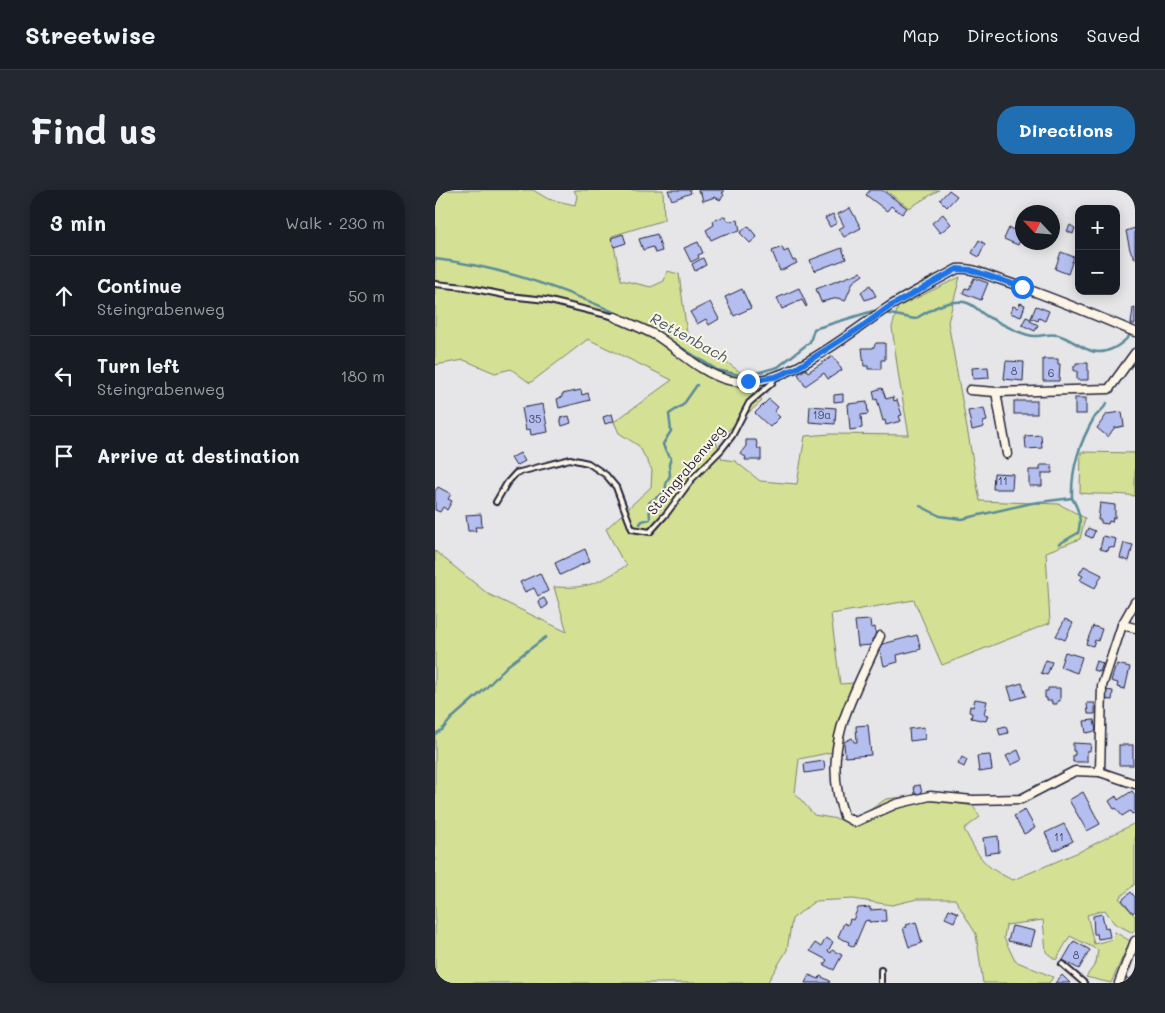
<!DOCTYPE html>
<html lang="en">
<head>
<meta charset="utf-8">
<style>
	:root { --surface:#171b24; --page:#242831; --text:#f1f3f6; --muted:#9ea1a6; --line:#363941; --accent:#1f6fb2 }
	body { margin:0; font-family:Mali,sans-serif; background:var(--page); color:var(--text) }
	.controls { position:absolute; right:15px; top:15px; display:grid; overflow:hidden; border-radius:10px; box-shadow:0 2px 12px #0003 }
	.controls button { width:45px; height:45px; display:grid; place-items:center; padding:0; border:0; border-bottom:1px solid var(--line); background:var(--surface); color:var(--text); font:25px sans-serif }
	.compass { position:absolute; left:580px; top:15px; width:45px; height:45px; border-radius:50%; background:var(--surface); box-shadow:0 2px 12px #0003; rotate:296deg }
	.stop { position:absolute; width:15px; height:15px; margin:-11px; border:4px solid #1a73e8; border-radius:50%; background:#fff }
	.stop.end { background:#1a73e8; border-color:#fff; box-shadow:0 1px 5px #0008 }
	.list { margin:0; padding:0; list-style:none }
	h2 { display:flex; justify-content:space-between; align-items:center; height:65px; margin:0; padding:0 20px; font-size:21px }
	h2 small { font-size:16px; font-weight:400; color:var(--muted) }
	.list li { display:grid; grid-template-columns:32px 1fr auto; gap:15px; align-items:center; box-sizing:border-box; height:80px; padding:0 20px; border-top:1px solid var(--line) }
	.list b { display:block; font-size:19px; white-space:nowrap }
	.list p { margin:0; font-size:16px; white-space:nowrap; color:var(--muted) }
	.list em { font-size:16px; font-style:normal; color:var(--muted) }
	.icon { flex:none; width:28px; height:28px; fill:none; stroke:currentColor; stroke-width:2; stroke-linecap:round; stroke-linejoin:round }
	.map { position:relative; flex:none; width:700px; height:793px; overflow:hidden; border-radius:20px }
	header { display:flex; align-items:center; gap:30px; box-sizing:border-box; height:70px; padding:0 25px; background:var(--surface); border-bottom:1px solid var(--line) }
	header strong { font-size:24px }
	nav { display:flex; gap:28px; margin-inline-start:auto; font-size:18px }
	.intro { display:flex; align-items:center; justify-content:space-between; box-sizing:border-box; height:120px; padding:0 30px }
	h1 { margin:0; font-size:35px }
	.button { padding:12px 22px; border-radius:20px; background:var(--accent); color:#fff; font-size:18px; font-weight:700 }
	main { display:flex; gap:30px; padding:0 30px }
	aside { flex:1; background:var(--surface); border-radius:20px; box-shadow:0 2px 12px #0003 }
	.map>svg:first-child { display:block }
</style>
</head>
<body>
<header>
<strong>Streetwise</strong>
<nav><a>Map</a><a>Directions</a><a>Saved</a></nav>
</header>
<div class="intro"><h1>Find us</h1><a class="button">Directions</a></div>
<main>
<aside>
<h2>3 min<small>Walk · 230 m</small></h2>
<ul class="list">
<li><svg class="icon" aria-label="ahead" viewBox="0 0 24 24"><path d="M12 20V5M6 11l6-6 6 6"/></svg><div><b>Continue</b><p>Steingrabenweg</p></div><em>50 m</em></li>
<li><svg class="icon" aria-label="left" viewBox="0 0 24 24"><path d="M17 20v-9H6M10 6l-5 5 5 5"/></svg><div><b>Turn left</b><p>Steingrabenweg</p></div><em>180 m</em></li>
<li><svg class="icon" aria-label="arrive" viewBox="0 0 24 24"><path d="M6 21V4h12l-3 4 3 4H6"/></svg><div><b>Arrive at destination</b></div></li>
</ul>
</aside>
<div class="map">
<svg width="700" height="793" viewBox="0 0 700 793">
	<rect width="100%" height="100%" fill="#e6e5e8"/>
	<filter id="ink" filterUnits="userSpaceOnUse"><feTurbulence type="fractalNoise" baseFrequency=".02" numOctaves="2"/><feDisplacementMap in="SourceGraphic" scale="10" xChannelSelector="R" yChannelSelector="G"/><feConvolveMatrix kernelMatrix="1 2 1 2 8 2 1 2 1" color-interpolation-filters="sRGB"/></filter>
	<g filter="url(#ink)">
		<g fill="#d4e194" stroke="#7b8268">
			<path d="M 0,0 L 98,0 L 113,9 L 140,15 L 142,6 L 139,0 L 228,0 L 229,30 L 177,46 L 186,90 L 216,97 L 229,91 L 232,81 L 244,84 L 253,151 L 281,164 L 317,191 L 327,211 L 281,251 L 287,269 L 300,271 L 325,291 L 362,294 L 370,246 L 396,244 L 474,245 L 464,189 L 457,137 L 463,117 L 525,87 L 513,132 L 545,311 L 624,314 L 650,328 L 645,349 L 611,362 L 615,433 L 507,475 L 479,410 L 396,424 L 405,494 L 420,493 L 404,528 L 398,562 L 364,569 L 360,603 L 379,625 L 414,631 L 429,624 L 451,609 L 478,606 L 538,616 L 545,627 L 529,639 C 544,667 548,677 578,690 L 646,661 L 700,633 L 700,694 L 684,708 L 700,726 L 700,740 L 698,743 L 679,733 L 670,720 L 652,725 L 659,754 L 678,749 L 680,742 L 695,751 L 676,793 L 651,787 L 661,773 L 663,760 L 635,746 L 621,770 L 611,762 L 608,730 L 571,735 L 569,748 L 580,771 L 618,787 L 614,793 L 548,793 L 541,744 L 520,709 L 482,709 L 457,715 L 418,709 L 380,711 L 357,729 L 352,760 L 332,793 L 0,793 L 0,361 L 53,404 L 132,442 L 119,397 C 153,399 164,393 192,375 L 186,368 L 171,339 L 216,297 L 217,280 L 204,256 L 184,243 L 179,232 L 237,190 L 153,149 L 95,193 L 76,179 L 60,183 L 29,170 L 0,175 Z"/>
			<polygon points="450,0 504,0 474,18"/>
			<path d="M 646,262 L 700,263 L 700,306 C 682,303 664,305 645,303 Z"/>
		</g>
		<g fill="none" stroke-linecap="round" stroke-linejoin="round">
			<g stroke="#5a8b98" stroke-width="2.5">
				<path d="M 0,69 C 69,77 133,100 196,130"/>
				<path d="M 450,123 L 480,129 C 495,120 510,110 529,112 C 541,114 545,124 555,128 C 566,133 589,147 601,146 C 610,146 613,143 623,145 C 634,148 643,156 654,160 C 670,167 687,155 697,143"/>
				<polyline points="225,144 282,180 310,186 343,177 375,152 379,139 438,121 442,122"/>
				<path d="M 485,316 L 505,326 L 527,329 L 597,313 L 637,308 C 636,280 645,252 659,228 C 663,223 669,219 672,213"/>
				<polyline points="205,334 207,331 215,329 214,313 216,311 227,304 231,298 231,292 235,286 234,274 236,268 230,260 228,254 236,241 234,224 248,215 262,195"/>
				<path d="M 624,354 L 643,343 C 647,330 644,320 637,308"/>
				<polyline points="0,544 7,540 16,529 50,499 72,476 111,447"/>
			</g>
		</g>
		<g fill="#b4bff0" stroke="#22223b">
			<polygon points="233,0 255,0 256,3 237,10"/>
			<polygon points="263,0 289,0 289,2 287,3 289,5 285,10 280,7 268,11 266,3 264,3"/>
			<polygon points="435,0 447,0 472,18 467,24 456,16 452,21 431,5"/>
			<polygon points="514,0 522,6 512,17 505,10"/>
			<polygon points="415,18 426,38 409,47 404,39 409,36 403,24"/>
			<polygon points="398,24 402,33 395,37 390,28"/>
			<polygon points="508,24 516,34 505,43 497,33"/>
			<polygon points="290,26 293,31 303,30 305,41 287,45 276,50 271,40 279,35 278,31"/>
			<polygon points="635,35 640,38 638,44 632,41"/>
			<polygon points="313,36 322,47 315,53 305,43"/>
			<polygon points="574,38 588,43 583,55 569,49"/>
			<polygon points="700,38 700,69 695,60 691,41"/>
			<polygon points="188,44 191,53 179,57 176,48"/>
			<polygon points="222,44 227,61 220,63 218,57 208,60 204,49"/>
			<polygon points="544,50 550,54 544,67 537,63"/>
			<polygon points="263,52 268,63 263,65 264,68 256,72 249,58"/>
			<polygon points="347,57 349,62 353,60 358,71 360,70 362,73 345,81 337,61"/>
			<polygon points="407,58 411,69 379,81 375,70"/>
			<polygon points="626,62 639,67 633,84 620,79"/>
			<polygon points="268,68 271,75 260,81 257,74"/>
			<polygon points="426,82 428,85 418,92 410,111 403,108 386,112 381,99"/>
			<polygon points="539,88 553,93 546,110 528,103 530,98 534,99"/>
			<polygon points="435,95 441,106 430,110 426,102"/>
			<polygon points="364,98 372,116 371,117 367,110 347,119 342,108"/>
			<polygon points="307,99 316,118 299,126 290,107"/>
			<polygon points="275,112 284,129 274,135 271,129 262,134 255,122"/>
			<polygon points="585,113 590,115 586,127 575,123 578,116 583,118"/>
			<polygon points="601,116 614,121 610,131 604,128 603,131 596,128"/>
			<polygon points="698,118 700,118 700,134 696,134"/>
			<polygon points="591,127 596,129 595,131 603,135 600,141 587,135"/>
			<polygon points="441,153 450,153 450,170 446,170 446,179 433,179 433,176 429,176 427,158 438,158"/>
			<polygon points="398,166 407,180 393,189 389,183 370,196 363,184 371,179 373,182"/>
			<polygon points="608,169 623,169 623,174 625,174 624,191 608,191"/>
			<polygon points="571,171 589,172 588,191 569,189"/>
			<polygon points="641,173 653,173 653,190 642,190 642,181 639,181 639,176 641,176"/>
			<polygon points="553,177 554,188 538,189 537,178"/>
			<polygon points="447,198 451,209 458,207 459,211 462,210 467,225 464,226 466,231 451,235 450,230 448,231 442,209 440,210 438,201"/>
			<polygon points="146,200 147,205 153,203 155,210 124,218 122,209 127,207 127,204"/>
			<polygon points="408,204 408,211 399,212 399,205"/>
			<rect x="640" y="208" width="11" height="16"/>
			<polygon points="334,209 343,217 339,222 345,227 335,237 320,223"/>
			<rect x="579" y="211" width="23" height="13"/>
			<polygon points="432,212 433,224 426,225 427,238 415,240 413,214"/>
			<polygon points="108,214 113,242 96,245 95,239 91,240 87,218"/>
			<polygon points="375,216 401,218 400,234 374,232"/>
			<polygon points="549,218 552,231 548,232 549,237 537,240 533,221"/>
			<polygon points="687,222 689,236 679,238 673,247 662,238 672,224"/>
			<polygon points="177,224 179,231 170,234 168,227"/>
			<polygon points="134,226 136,233 127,236 125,228"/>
			<polygon points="606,245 607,258 591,259 590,246"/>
			<polygon points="311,250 321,250 323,259 326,259 326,270 310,270 311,267 305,264 311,256"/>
			<polygon points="85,263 90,271 81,276 76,268"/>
			<polygon points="605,275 617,275 617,283 607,283 607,296 594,296 594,280 605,280"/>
			<polygon points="559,283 578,284 577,299 558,299"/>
			<polygon points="3,297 16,304 13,309 17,311 12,320 8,317 5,322 0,320 0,301"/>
			<polygon points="665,313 680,315 680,328 678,327 677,332 674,331 673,334 666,333 666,330 663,330"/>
			<polygon points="46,324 47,337 40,337 41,341 33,341 31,325"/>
			<polygon points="653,338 660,341 657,348 650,345"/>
			<polygon points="668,346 681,349 679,358 674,357 673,361 665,359"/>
			<polygon points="689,353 698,355 694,371 685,368"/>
			<polygon points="150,359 155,371 125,385 120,373"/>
			<polygon points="649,376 667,385 660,398 645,390 648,386 644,384"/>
			<polygon points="105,383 113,401 103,406 99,398 90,402 85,392"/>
			<polygon points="109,408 113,415 107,419 103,411"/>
			<polygon points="630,429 638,433 630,450 621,446"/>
			<polygon points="435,430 436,438 440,437 441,448 437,449 437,455 423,456 420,431"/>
			<polygon points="658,436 667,439 663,451 660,450 658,456 651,454"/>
			<polygon points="482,445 486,459 462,465 463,472 449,476 444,455"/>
			<polygon points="630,462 647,467 642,483 625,477"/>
			<polygon points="611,470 617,472 612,485 606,483"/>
			<polygon points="661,471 668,473 665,482 658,480"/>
			<polygon points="682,474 695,477 690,499 682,497 683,493 676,491 680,478 681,478"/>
			<polygon points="587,493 591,506 577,510 573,497"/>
			<polygon points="613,498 625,498 625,511 622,511 622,514 617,514 617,511 612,511 612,508 610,508 610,501 613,501"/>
			<polygon points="670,500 678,501 677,510 669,509"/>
			<polygon points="540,509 552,511 549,524 553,525 551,531 536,528 537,523 534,522 535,516 538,517"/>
			<polygon points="652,513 660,513 660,524 653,524"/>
			<polygon points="659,530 661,541 651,543 649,531"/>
			<polygon points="433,535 436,565 410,567 409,552 417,548 419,552 422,552 421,536"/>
			<polygon points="571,536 573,543 565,545 563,538"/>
			<polygon points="489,537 490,549 475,551 474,539"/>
			<polygon points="638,553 656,554 655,561 652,561 652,572 638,572 638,565 640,565 640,561 638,561"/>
			<rect x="684" y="555" width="14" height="20"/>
			<polygon points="583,560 587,570 576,575 571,566"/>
			<polygon points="555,565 557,580 544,582 542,566"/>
			<polygon points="527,567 532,570 529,577 523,574"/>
			<polygon points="389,571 390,580 370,583 369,574"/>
			<polygon points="485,595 487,603 480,604 479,596"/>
			<polygon points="697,601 700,605 700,623 697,624 695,621 687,626 681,618 679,619 674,611 681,606 683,610"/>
			<polygon points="648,602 665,634 652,641 634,610"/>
			<polygon points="590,620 600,638 589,644 579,626"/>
			<polygon points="629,634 638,651 619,661 610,643"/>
			<polygon points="563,646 564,662 550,664 548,648"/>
			<polygon points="696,702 700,707 700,721 698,723 687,710"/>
			<polygon points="435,717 435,720 450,719 451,731 434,732 434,730 430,731 419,757 413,754 414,752 403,747 409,733 413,735 415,729 418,730 423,718"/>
			<polygon points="514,719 523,723 519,732 510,728"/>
			<polygon points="667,724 670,738 673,737 675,747 663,749 662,744 659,744 658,726"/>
			<polygon points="481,732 487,753 474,757 468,738 472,737 471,735"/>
			<polygon points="577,736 600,741 596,756 573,751"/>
			<polygon points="391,748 398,752 393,761 396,763 397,760 407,765 399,780 389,775 392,770 375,761 380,753 386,757"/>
			<polygon points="639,751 655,760 644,779 628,770"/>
			<polygon points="374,785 384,789 385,786 395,791 394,793 370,793"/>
			<polygon points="627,785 635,793 620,793"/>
			<polygon points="690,788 699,789 699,793 689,793"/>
		</g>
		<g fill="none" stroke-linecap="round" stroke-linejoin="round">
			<defs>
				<g id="service">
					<polyline points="0,94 30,97 74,106 111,110 180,127"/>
					<polyline points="61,312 72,293 81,283 135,269 153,273 171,285 181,297 197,339 215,342 232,323 257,289 286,260 297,246 314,213 337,193 340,187"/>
					<polyline points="627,774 649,793"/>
					<polyline points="446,780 446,793"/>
				</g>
				<g id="minor">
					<path d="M 180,127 C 194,133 209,139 222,146 C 245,161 266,183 293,190 C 346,203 411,145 452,118 C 474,104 499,92 522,79 C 536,77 550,85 563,89 C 609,104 655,123 700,142"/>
					<polyline points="535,200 561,202 674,199 700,163"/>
					<polyline points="561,202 572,264"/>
					<polyline points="700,412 687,435 667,496 665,582 700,594"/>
					<polyline points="687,435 700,438"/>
					<path d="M 445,446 C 423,498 391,545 403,604 C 404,611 407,619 409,626 L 420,632 L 461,614 L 495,606 L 538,610 L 586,609 L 640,581 L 665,582"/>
					<polyline points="684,793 700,751"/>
				</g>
			</defs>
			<use href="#service" stroke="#22223b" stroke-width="8"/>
			<use href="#minor" stroke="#22223b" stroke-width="11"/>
			<use href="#service" stroke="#fcf5e5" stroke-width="4"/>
			<use href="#minor" stroke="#fcf5e5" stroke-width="8"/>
		</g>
	</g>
	<g fill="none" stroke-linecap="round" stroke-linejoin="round" filter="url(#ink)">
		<polyline stroke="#1a73e8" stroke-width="6" points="313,191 340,187 362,178 425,138 454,117 522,79 536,80 587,97"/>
	</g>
	<g text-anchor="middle" stroke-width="4" stroke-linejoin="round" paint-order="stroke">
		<g font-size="11" fill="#464968">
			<text x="579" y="185">8</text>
			<text x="616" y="187">6</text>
			<text x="387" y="229">19a</text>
			<text x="100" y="233">35</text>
			<text x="568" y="295">11</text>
			<text x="624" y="651">11</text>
			<text x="641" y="769">8</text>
		</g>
		<g font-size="14" fill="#22223b" stroke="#fcf5e5">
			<text transform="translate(251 280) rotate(-50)" y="5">Steingrabenweg</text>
		</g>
		<g font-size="15" font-style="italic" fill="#3e576a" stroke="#fcf5e5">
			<text transform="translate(254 148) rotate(29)" y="5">Rettenbach</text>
		</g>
	</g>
</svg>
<div class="controls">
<button>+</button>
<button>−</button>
</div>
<svg class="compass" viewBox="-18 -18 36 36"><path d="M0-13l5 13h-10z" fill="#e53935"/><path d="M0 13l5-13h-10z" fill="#9ea1a6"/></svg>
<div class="stop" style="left:587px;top:97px"></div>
<div class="stop end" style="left:313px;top:191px"></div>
</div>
</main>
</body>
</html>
